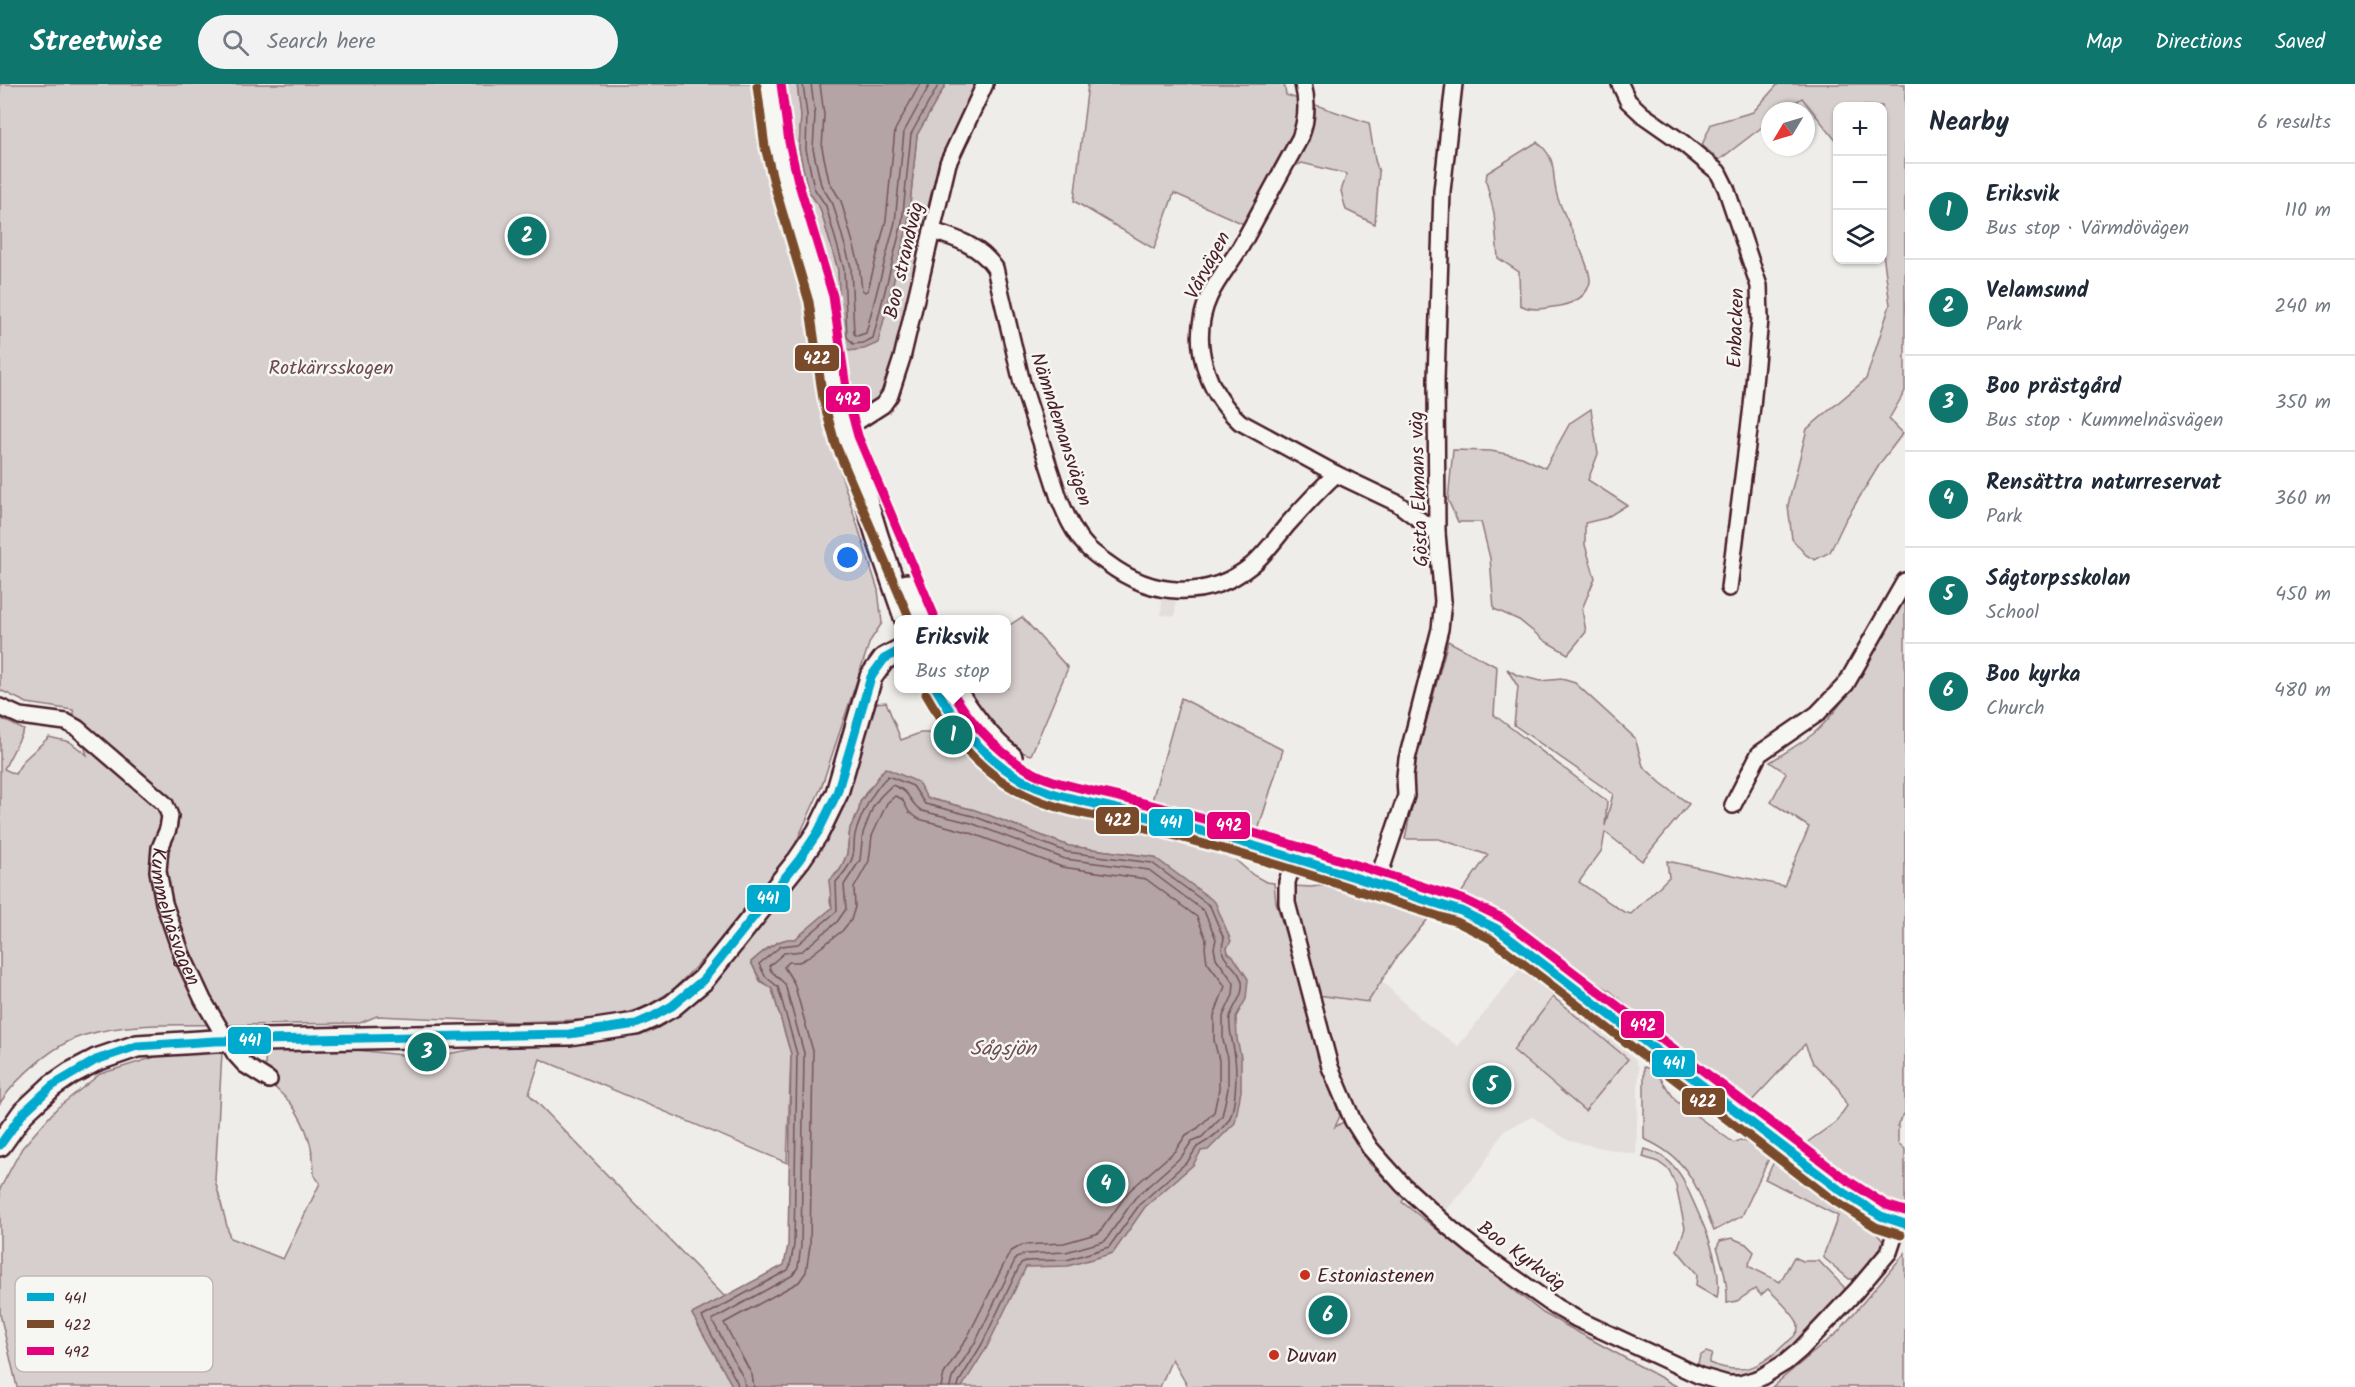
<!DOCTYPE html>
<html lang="en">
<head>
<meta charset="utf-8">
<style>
	:root { --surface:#fff; --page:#f2f2f3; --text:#1f2937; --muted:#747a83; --line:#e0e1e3; --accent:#0f766e }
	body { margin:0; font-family:Kalam,sans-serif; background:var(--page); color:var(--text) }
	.controls { position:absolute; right:18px; top:18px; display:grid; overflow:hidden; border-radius:12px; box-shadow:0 2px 4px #0004 }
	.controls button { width:54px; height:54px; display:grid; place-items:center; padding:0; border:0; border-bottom:2px solid var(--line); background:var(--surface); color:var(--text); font:30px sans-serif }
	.compass { position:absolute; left:1761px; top:18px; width:54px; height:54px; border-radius:50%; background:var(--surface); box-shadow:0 2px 4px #0004; rotate:232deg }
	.you { position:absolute; left:848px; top:474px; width:21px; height:21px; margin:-15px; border:4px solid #fff; border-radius:50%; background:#1a73e8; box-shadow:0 0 0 9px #1a73e833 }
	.badge { display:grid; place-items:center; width:39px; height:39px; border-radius:50%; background:var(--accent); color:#fff; font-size:20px; font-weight:700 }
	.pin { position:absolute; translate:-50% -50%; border:3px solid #fff; box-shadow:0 2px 6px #0006 }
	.popup { position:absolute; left:894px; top:531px; width:117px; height:78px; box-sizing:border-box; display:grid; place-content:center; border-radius:12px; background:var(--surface); filter:drop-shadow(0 2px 4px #0005); font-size:20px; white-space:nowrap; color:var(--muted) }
	.popup b { font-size:22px; color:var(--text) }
	.popup::after { content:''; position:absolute; left:50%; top:100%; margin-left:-12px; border:12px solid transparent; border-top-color:var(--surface) }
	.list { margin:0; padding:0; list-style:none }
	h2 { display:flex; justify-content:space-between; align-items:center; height:78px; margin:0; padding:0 24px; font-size:26px }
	h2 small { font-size:20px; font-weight:400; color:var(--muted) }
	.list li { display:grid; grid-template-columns:39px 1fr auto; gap:18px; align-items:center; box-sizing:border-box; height:96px; padding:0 24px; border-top:2px solid var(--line) }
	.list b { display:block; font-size:22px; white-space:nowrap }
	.list p { margin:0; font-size:20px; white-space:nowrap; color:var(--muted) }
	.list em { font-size:20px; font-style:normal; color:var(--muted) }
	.icon { flex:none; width:33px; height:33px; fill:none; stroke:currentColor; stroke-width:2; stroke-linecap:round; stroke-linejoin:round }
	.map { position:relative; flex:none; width:1905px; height:1303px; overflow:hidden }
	header { display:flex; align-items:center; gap:36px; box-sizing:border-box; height:84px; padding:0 30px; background:var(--accent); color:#fff }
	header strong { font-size:28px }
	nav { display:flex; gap:33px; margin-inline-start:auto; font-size:21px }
	.search { width:420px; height:54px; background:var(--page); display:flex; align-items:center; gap:15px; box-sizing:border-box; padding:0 21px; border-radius:33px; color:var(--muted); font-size:22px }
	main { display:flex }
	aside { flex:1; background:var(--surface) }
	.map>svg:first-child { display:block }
</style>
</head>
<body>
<header>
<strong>Streetwise</strong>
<div class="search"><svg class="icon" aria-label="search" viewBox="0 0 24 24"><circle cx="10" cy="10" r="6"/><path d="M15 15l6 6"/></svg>Search here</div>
<nav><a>Map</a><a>Directions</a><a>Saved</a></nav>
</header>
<main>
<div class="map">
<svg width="1905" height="1303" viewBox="0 0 1905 1303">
	<rect width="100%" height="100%" fill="#efedea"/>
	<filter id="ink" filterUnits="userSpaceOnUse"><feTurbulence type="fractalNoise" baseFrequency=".0167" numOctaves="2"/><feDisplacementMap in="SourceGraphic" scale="12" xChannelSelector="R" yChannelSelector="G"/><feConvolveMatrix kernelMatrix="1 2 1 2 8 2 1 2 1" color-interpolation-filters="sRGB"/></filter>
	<g filter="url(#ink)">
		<g fill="#e3dedc">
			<polygon points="1162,514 1176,515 1175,532 1161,531"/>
			<polygon points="1521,883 1569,919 1635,976 1639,984 1636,1071 1569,1057 1532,1033 1504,1047 1482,1083 1444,1129 1374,1057 1352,1019 1318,911 1368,918 1382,897 1422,936 1458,962"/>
		</g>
		<g fill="#d7cfce" stroke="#90777c" stroke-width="1.5">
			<path d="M 0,0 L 757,0 L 775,117 L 806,224 L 817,315 L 878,506 L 882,539 L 870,557 L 821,704 L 793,765 L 708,870 L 672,907 L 643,924 L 606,935 L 515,938 L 377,932 L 360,939 C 314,939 268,941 222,941 C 177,941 129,938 85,951 C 55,959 16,994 0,1019 L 0,634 L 24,646 L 4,685 L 15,690 L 23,677 L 49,653 L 70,658 L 87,671 L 73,626 L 27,619 L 0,606 Z"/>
			<path d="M 777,0 L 797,0 L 801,31 L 799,65 L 808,106 L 820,124 L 838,186 L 841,255 L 908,140 L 917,51 L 946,0 L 979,0 L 944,69 L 909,222 L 886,307 C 879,318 861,333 848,320 C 842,313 837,257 835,244 C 825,193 804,145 793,95 C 786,63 782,31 777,0 Z"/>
			<polygon points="1088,0 1284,0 1286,11 1369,39 1375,76 1379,88 1375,140 1346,126 1341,107 1347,90 1302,79 1274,91 1246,141 1174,109 1154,165 1074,117"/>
			<polygon points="1778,0 1905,0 1905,307 1889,335 1903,349 1881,378 1845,437 1830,468 1815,476 1806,471 1792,455 1788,421 1807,345 1866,295 1890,221 1882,162 1882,22 1838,22 1837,58 1802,14 1783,27 1770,27 1770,37 1719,76 1702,61 1711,40 1753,28"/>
			<path d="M 1537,58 C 1562,78 1548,93 1560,120 C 1566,135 1592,185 1590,198 C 1587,213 1574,219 1560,222 C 1546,224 1533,228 1520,221 L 1519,188 L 1498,174 L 1494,129 L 1486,97 L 1487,89 Z"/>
			<polygon points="1591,325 1598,370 1588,396 1627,421 1606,434 1585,439 1585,461 1595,494 1582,525 1586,548 1568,570 1545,557 1519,536 1494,525 1490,474 1481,438 1458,438 1448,416 1453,366 1491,367 1522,373 1545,384 1570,339"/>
			<path d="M 1905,505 L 1905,1029 L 1898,1039 L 1898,1059 L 1905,1065 L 1905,1119 L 1897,1128 L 1865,1113 L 1799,1064 L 1836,1038 L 1847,1022 L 1837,1002 L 1813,979 L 1805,960 L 1747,1022 L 1609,906 L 1469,820 L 1456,816 L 1488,771 L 1439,755 L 1405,755 L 1412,720 L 1416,676 L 1448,557 L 1497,583 L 1494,631 L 1607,717 L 1605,742 L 1613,710 L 1514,641 L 1518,603 L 1507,585 L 1517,591 L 1540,597 L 1562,595 L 1575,599 L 1635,654 L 1643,682 L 1661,699 L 1689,720 L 1642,777 L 1605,748 L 1602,766 L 1579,798 L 1624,828 L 1631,830 L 1669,793 L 1667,777 L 1784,802 L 1809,743 L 1771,718 L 1786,689 L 1770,678 C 1784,669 1800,660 1813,650 C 1852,616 1883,551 1905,505 Z"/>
			<path d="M 1022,533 L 1068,584 L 1031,671 C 999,664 983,631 968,605 L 1007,604 L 1007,543 Z"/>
			<polygon points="1181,614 1283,666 1256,753 1150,724"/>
			<path d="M 886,618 L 901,656 L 920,649 L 931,649 L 946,663 L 1068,726 L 1229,770 L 1253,791 L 1266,798 L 1274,799 L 1276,818 L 1306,917 L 1322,984 L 1340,1032 L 1335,1043 L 1343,1038 L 1368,1078 L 1404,1114 L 1402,1118 L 1543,1229 L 1678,1303 L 1188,1303 L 1172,1275 L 1160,1303 L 865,1303 L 1228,869 L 1227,864 L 1154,773 L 1069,762 L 975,726 L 927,714 L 881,688 L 879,696 L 868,705 L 860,718 L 859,726 L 850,745 L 847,770 L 840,786 L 833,792 L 830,817 L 832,824 L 795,856 C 780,852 762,868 751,878 L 760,897 L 772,905 L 791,970 L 787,1079 L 540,975 L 529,1010 L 725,1213 L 692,1230 L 733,1303 L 17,1303 L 0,1230 L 0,1105 L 22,1064 L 57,1024 L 100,990 L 168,969 L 222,968 L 215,1096 L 230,1154 L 283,1175 L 320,1099 L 314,1091 C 314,1066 307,1042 292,1021 C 284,1010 269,1002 266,988 C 264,981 266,972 266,965 L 338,964 L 411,972 L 447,970 L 475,965 L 639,949 L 677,932 L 700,912 L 765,833 L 842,714 L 876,619 Z"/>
			<polygon points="1327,801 1428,835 1398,871 1368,918 1318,911 1292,819 1293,802 1311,803"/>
			<polygon points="1553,913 1628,975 1585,1027 1513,966"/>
			<path d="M 1644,983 L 1655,986 L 1676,1017 L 1734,1059 L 1740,1056 L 1757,1062 L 1771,1070 L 1742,1132 L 1714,1147 C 1697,1103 1690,1075 1644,1055 Z"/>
			<path d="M 1645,1065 C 1663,1070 1673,1079 1683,1095 C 1697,1127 1725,1179 1717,1214 L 1696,1202 L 1697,1190 L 1677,1166 L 1685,1144 L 1676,1102 L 1669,1086 L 1658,1078 L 1643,1073 Z"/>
			<polygon points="1776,1074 1867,1139 1885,1159 1884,1164 1859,1195 1849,1195 1824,1174 1824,1170 1838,1132 1765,1095"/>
			<path d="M 1732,1154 L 1746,1160 L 1754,1168 L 1748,1182 L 1780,1198 L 1794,1173 L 1803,1177 L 1819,1177 L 1844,1203 L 1845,1210 C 1814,1241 1776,1295 1728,1294 C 1718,1293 1707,1287 1697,1283 L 1700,1272 L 1706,1268 L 1712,1270 L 1709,1279 C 1742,1292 1760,1284 1785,1260 C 1791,1255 1799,1250 1798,1241 C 1797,1232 1775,1212 1768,1205 L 1761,1211 L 1755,1205 L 1737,1217 L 1727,1219 C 1728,1199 1723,1182 1717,1163 L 1720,1157 Z"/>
			<polygon points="1905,1169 1905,1303 1772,1303 1838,1248"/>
		</g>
		<g fill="#b4a4a5" stroke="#8a6f74" stroke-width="1.5">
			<polygon points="797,0 946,0 917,51 908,140 878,259 864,265 849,267 841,256 838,186 820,124 808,106 799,65 801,31"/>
			<path d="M 885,684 L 918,698 L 927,714 L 975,726 L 1069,762 L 1154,773 L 1215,818 L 1231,857 L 1227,864 L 1228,869 L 1233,872 L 1248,895 L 1246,915 L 1236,933 L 1237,955 L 1241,973 L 1241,1007 L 1235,1039 L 1208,1066 L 1201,1067 L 1193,1081 L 1145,1123 L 1113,1169 L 1068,1182 L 1026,1183 L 987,1263 L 962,1303 L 733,1303 L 692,1230 L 784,1181 L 788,1161 L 791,970 L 772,905 L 761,897 L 751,878 C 763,868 780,852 795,855 L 832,824 L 829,797 L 840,786 L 847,770 L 850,744 L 859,726 L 860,718 Z"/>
		</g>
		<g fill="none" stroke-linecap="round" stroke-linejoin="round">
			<g stroke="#74545c" stroke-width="1.5">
				<polyline points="803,0 807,31 806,65 814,104 826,122 844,185 847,253 853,260 863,259 873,254 902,139 911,50 939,0"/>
				<polyline points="811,0 815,31 813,65 821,101 833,120 851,183 854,250 857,252 866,249 895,138 904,48 930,0"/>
				<polyline points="820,0 824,31 822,64 829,97 841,117 859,180 862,206 865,208 868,206 886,136 895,46 920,0"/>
				<path d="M 738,1303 L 737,1298 L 702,1233 L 788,1186 L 790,1182 L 794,1161 L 797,970 L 778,903 L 765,892 L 759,880 L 781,862 L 798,860 L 837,827 L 836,798 C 843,790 851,781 853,771 C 855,763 853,755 856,747 C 862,728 874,705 888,692 L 913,702 L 925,720 L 973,732 L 1067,768 L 1152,779 L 1210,822 L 1224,855 C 1216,878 1238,879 1242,898 C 1244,913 1233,921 1230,933 C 1228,947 1234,960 1235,974 C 1237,988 1236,1026 1228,1037 C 1220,1048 1208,1057 1197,1063 L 1188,1077 L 1140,1120 L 1109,1163 L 1067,1176 L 1026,1177 L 1021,1179 L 982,1260 L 959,1298 L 958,1303"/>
				<path d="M 745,1303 L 744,1295 L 712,1236 L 793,1191 L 798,1183 L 801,1162 L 804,969 L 785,900 L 771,887 L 769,882 L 784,869 L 802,867 L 837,838 L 846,825 L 844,801 L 860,776 L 863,749 L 873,723 L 880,713 L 892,701 C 913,708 907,718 922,727 L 971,739 L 1065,775 L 1149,786 L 1204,827 L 1216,855 L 1214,864 L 1216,874 L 1234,899 L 1233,911 L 1223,932 L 1223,956 L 1228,975 L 1228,1005 L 1222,1032 L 1202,1053 L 1192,1057 L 1182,1072 L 1135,1114 L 1105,1157 L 1066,1168 L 1025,1170 L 1016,1174 L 976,1257 L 952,1294 L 950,1303"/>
				<polyline points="754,1303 752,1291 724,1239 799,1198 806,1188 810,1162 813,967 794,899 784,883 789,878 799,878 807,874 842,847 851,836 855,823 854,804 869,777 872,752 887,719 895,712 902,715 909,728 919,735 968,748 1062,783 1146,795 1197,833 1206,855 1205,864 1207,878 1225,902 1214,932 1214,956 1219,976 1219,1005 1214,1028 1198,1044 1186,1051 1175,1067 1129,1107 1099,1149 1064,1159 1022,1161 1010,1168 968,1252 944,1290 941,1303"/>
			</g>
			<defs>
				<g id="street">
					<path d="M 1303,0 C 1308,19 1307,36 1300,54 C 1280,90 1261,126 1241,162 C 1231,179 1217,195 1209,213 C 1189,257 1206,307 1240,338 L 1336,390 L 1397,419 L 1437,449"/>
					<polyline points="1620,0 1628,17 1643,31 1683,59 1718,88 1726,104 1759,202 1760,235 1752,322 1729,504"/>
					<path d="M 932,147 C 956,154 980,162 995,184 L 1022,299 L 1059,414 C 1066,431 1073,448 1086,462 C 1092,469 1100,474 1107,479 C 1152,513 1207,517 1252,481 C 1266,469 1277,453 1288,440 C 1304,422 1319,406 1336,390"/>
					<polyline points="844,346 883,321 890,311 902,274 948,79 985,0"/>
					<path id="s1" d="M 0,623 L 20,632 L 66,638 L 77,644 L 165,720 L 170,732 L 168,745 L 160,764 L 158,787 L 164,819 L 182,871 L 203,916 L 235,970 L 245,981 L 269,996"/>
					<polyline points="1733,721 1759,670 1817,630 1846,600 1905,497"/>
					<polyline points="1294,775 1287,798 1287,819 1330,983 1353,1037 1370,1064 1403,1101 1450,1144 1488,1175 1556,1223 1577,1235 1700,1292 1728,1300 1740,1300 1760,1294 1786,1278 1800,1266 1856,1207 1889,1168 1899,1138"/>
					<polyline points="1376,801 1406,712 1405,692 1407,675 1440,545 1443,517 1437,449 1436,295 1442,107 1454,0"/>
				</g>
				<g id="secondary">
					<polyline points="769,0 777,60 786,100 821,215 835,313 877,452 906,536"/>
					<polyline points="907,501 923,536"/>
					<path d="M 936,604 C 963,660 1029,716 1093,719 L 1207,748 L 1461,827 L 1497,845 L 1837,1104 L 1881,1132 L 1905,1140"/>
					<path d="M 953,604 C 971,630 987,654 1011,673"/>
					<polyline points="0,1061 23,1029 52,1002 71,989 96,976 137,962 215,957 569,950 636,940 654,932 672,922 703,896 799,776 818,748 837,709 871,593 884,575 899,567"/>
				</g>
			</defs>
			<use href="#street" stroke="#4a1f2b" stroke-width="20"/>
			<use href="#secondary" stroke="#4a1f2b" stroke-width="26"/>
			<use href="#street" stroke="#f6f6f2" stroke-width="15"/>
			<use href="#secondary" stroke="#f6f6f2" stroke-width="21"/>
			<defs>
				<g id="bus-1">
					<path d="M 936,604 C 957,642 985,674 1022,696 C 1047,710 1068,713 1095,720 C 1132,728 1169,738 1205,748 C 1291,771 1376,801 1461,827 L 1497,845 L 1837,1104 L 1881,1132 L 1905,1140"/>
					<polyline points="0,1061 23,1029 52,1002 96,976 137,962 215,957 569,950 636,940 654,932 672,922 703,896 799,776 818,748 837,709 871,593 884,575 899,567"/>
				</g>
				<g id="bus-2">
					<polyline points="757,2 765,63 775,103 809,218 823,315 835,359 910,536"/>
					<path d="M 926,610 C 948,649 978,685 1018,707 C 1042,720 1065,726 1091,731 C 1128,738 1164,749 1201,759 C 1287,781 1372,812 1457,838 L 1491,855 L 1830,1114 L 1876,1143 L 1901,1151"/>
				</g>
				<g id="bus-3">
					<polyline points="781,0 789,58 798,97 833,212 847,311 858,352 934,531"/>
					<path d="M 950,604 C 969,637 995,666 1028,686 C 1051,699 1073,702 1097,708 C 1134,716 1171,726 1208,736 C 1294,759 1379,789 1465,816 L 1502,834 L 1844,1094 L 1886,1121 L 1905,1127"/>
				</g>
			</defs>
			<use href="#bus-1" stroke="#f6f6f2" stroke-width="14"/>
			<use href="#bus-2" stroke="#f6f6f2" stroke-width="14"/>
			<use href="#bus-3" stroke="#f6f6f2" stroke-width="14"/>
			<use href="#bus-1" stroke="#00a9ce" stroke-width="9"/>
			<use href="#bus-2" stroke="#7a4b2a" stroke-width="9"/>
			<use href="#bus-3" stroke="#e5007d" stroke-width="9"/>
		</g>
	</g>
	<g fill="#c8321e" stroke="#f6f6f2" stroke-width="2">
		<circle cx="1305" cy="1191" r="6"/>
		<circle cx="1274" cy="1271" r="6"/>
	</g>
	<g text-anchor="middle" stroke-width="5" stroke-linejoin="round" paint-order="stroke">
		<g font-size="20" fill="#4a1f2b" stroke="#f6f6f2">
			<text transform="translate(903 176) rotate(-77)" y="7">Boo strandväg</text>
			<text transform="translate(1207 181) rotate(-62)" y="7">Vårvägen</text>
			<text transform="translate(1735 244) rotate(-88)" y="7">Enbacken</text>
			<text transform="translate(1062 345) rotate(72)" y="7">Nämndemansvägen</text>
			<text transform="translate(1418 405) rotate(-92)" y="7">Gösta Ekmans väg</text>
			<text dy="7" stroke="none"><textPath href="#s1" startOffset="315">Kummelnäsvägen</textPath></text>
			<text transform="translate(1522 1171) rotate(36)" y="7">Boo Kyrkväg</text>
		</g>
		<g font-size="20" fill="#6d4b54" stroke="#f6f6f2">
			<text x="331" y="290">Rotkärrsskogen</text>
		</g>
		<g font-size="20" fill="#4a1f2b" stroke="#f6f6f2" text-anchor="start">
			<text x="1317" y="1198">Estoniastenen</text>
			<text x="1286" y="1278">Duvan</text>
		</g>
		<g font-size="21" font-style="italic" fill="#6f4e56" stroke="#f6f6f2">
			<text x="1003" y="971">Sågsjön</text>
		</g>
	</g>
	<rect x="15" y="1192" width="198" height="96" rx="9" fill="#f6f6f2" stroke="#c2b6b6" stroke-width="1.5"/>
	<rect x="27" y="1209" width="27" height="8" fill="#00a9ce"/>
	<rect x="27" y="1236" width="27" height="8" fill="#7a4b2a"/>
	<rect x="27" y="1263" width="27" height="8" fill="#e5007d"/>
	<g font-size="16" fill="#4a1f2b">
		<text x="64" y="1219">441</text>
		<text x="64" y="1246">422</text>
		<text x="64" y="1273">492</text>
	</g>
	<g stroke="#f6f6f2" stroke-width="2">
		<rect x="794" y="260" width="46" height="28" rx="6" fill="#7a4b2a"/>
		<rect x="825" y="301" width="46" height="28" rx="6" fill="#e5007d"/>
		<rect x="1095" y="722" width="45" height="29" rx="6" fill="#7a4b2a"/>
		<rect x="1148" y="724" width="46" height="29" rx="6" fill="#00a9ce"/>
		<rect x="1206" y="727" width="45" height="29" rx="6" fill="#e5007d"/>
		<rect x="746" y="800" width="45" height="29" rx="6" fill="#00a9ce"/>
		<rect x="1620" y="926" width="45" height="29" rx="6" fill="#e5007d"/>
		<rect x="227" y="942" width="45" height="29" rx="6" fill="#00a9ce"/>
		<rect x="1651" y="965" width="45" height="29" rx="6" fill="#00a9ce"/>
		<rect x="1681" y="1003" width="45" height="29" rx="6" fill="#7a4b2a"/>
	</g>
	<g font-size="16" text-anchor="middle" font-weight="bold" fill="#fff">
		<text x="817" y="280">422</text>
		<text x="848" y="321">492</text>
		<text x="1118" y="742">422</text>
		<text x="1171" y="744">441</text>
		<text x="1229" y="747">492</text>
		<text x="768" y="820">441</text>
		<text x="1643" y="947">492</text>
		<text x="250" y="962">441</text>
		<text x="1674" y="985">441</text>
		<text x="1703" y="1023">422</text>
	</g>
</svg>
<div class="controls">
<button>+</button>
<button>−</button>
<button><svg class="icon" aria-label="layers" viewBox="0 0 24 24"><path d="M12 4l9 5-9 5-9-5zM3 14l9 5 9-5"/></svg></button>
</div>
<svg class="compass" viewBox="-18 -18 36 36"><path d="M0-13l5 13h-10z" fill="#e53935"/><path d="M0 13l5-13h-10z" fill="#747a83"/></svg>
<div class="you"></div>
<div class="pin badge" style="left:953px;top:651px">1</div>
<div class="popup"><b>Eriksvik</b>Bus stop</div>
<div class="pin badge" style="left:527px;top:152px">2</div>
<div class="pin badge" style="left:427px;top:968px">3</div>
<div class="pin badge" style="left:1106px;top:1100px">4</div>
<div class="pin badge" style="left:1492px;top:1001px">5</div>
<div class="pin badge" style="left:1328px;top:1231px">6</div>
</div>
<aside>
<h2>Nearby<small>6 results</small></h2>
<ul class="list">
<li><span class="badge">1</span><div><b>Eriksvik</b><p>Bus stop · Värmdövägen</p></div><em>110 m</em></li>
<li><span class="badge">2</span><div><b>Velamsund</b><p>Park</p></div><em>240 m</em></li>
<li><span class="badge">3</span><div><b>Boo prästgård</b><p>Bus stop · Kummelnäsvägen</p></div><em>350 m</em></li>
<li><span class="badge">4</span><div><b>Rensättra naturreservat</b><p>Park</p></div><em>360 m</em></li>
<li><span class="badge">5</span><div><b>Sågtorpsskolan</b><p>School</p></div><em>450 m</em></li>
<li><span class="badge">6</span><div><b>Boo kyrka</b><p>Church</p></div><em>480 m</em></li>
</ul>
</aside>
</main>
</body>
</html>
